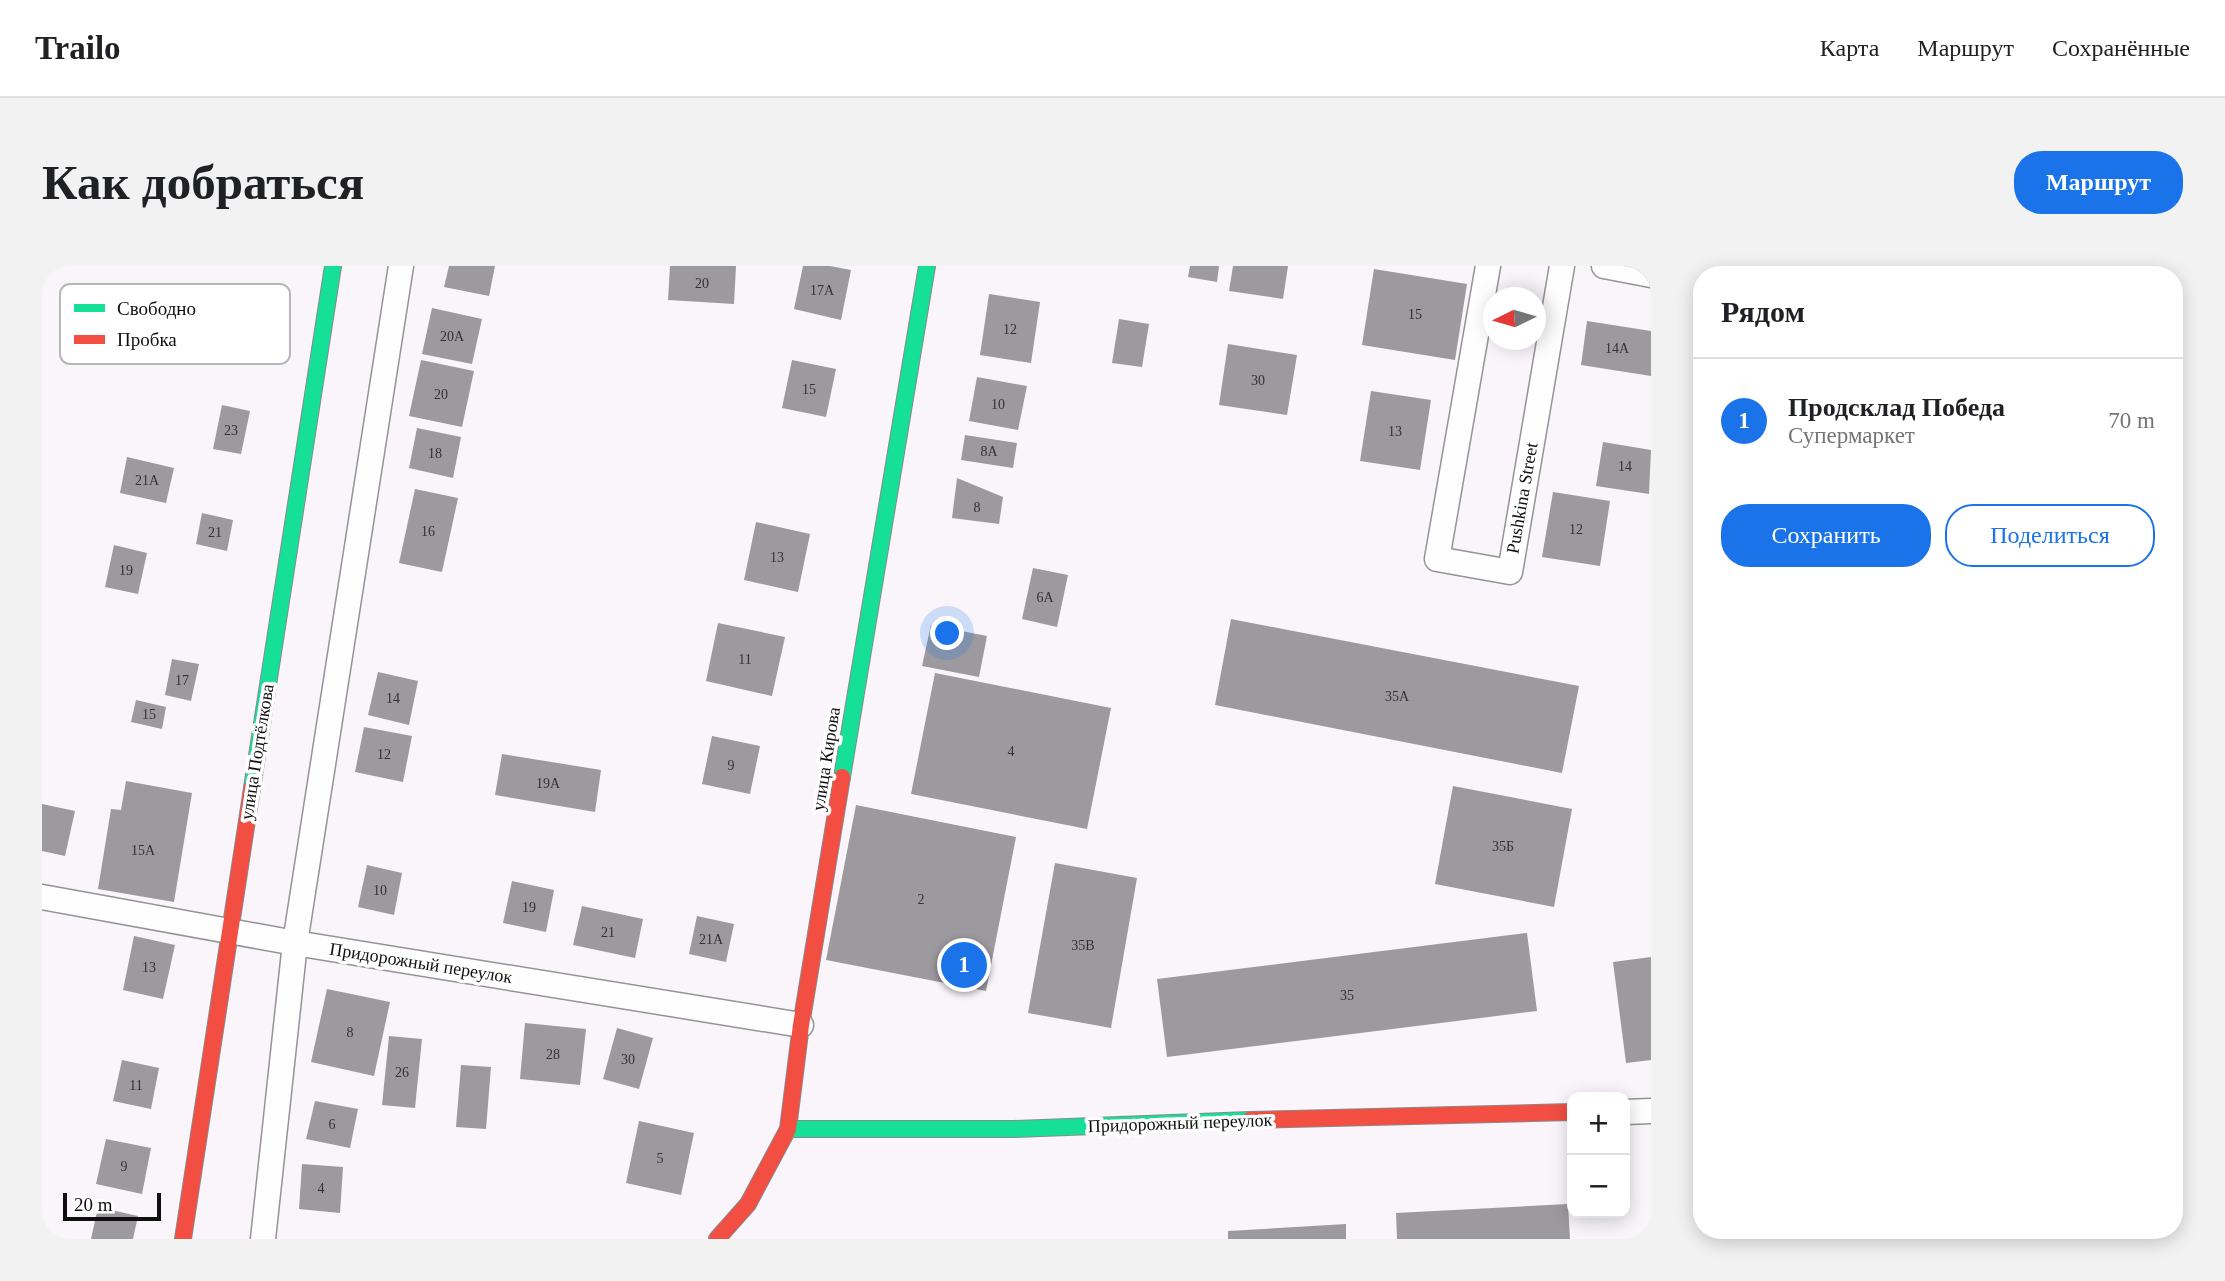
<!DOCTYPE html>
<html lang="ru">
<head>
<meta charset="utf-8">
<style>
	:root { --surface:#fff; --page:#f2f2f2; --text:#202124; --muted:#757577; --line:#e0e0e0; --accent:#1a73e8 }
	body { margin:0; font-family:Georgia,serif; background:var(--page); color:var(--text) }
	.controls { position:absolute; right:21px; bottom:21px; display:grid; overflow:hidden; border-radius:14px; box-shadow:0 4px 18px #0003 }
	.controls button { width:63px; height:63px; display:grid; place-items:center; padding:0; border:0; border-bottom:2px solid var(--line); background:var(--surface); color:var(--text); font:35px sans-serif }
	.compass { position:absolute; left:1441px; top:21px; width:63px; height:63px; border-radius:50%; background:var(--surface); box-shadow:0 4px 18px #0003; rotate:265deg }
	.scale { position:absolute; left:21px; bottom:18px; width:98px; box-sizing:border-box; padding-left:7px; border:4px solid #0f0f0f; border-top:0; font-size:19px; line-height:24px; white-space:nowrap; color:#0f0f0f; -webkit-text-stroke:5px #fff; paint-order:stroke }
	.you { position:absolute; left:906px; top:368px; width:24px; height:24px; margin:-18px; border:5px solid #fff; border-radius:50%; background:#1a73e8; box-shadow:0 0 0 10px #1a73e833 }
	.badge { display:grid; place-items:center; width:46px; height:46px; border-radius:50%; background:var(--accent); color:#fff; font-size:23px; font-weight:700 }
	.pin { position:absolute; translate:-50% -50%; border:4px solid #fff; box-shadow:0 2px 7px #0006 }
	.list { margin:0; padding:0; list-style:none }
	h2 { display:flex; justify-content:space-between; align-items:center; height:91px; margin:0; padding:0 28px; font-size:30px }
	h2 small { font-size:23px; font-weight:400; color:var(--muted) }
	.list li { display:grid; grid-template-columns:46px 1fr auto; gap:21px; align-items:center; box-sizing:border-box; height:126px; padding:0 28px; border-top:2px solid var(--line) }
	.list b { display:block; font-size:26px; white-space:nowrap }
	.list p { margin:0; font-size:23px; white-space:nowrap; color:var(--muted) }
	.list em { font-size:23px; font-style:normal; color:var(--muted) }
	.actions { display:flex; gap:14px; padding:21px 28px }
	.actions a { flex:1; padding:16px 0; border:2px solid var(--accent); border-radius:28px; text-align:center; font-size:24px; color:var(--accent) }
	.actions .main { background:var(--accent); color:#fff }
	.map { position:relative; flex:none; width:1609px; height:973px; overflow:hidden; border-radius:28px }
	header { display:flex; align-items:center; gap:42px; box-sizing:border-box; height:98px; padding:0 35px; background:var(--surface); border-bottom:2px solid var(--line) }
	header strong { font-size:33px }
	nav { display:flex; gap:38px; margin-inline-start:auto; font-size:24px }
	.intro { display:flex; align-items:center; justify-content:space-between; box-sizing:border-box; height:168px; padding:0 42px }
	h1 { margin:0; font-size:49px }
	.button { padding:18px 32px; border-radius:28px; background:var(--accent); color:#fff; font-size:24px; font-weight:700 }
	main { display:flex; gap:42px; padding:0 42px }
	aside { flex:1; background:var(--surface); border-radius:28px; box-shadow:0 4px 18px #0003 }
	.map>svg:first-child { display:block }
</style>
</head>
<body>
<header>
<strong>Trailo</strong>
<nav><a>Карта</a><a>Маршрут</a><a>Сохранённые</a></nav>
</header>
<div class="intro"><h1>Как добраться</h1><a class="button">Маршрут</a></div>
<main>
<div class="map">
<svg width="1609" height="973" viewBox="0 0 1609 973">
	<rect width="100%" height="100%" fill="#f9f5fb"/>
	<g fill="#9d9a9f">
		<polygon points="407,0 453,0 447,30 402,21"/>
		<polygon points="628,0 694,0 692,38 626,34"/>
		<polygon points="761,0 788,0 809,4 799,54 752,43"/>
		<polygon points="1148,0 1177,0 1175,16 1146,11"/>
		<polygon points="1191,0 1246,0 1241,33 1187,25"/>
		<polygon points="1332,3 1425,18 1413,94 1320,79"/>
		<polygon points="947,28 998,36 989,97 938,89"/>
		<polygon points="390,42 440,53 430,98 380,88"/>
		<polygon points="1077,53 1107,58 1100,101 1070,97"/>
		<polygon points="1545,55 1609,65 1609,110 1539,99"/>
		<polygon points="1186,78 1255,89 1245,149 1177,139"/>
		<polygon points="379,94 432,105 420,161 367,150"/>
		<polygon points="750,94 794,103 784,151 740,142"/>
		<polygon points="935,111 985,120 976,164 927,155"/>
		<polygon points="1329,125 1389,134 1378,204 1318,195"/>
		<polygon points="180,139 208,145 199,188 171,183"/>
		<polygon points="375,162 419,171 411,212 367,202"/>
		<polygon points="923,169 975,177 971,202 919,194"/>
		<polygon points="1561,176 1609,184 1607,228 1554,220"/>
		<polygon points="85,191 132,202 124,237 78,227"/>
		<polygon points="915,212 961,231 957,258 910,252"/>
		<polygon points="373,223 416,232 400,306 357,297"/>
		<polygon points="1511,226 1568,235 1558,300 1500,291"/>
		<polygon points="160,247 191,254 185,285 154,278"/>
		<polygon points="714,256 768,268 756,326 702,314"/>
		<polygon points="72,279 105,287 96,328 63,321"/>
		<polygon points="991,302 1026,309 1015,361 980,353"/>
		<polygon points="1189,353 1537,420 1520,507 1173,439"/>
		<polygon points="676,357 743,371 730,430 664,415"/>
		<polygon points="889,359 945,370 937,411 880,400"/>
		<polygon points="130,393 157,398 149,435 123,429"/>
		<polygon points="336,406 376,415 367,459 326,449"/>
		<polygon points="893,407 1069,442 1045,563 869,528"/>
		<polygon points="94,434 124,441 120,463 89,456"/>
		<polygon points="322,461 370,470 361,516 313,506"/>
		<polygon points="670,470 718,480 708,528 660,518"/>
		<polygon points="460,488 559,504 553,546 453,529"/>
		<polygon points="84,515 150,527 132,636 56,623 69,543 79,544"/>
		<polygon points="1411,520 1530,543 1512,641 1393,618"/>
		<polygon points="0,538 33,545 23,590 0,585"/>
		<polygon points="814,539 974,571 944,725 784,694"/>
		<polygon points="1013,597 1095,612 1069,762 986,747"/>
		<polygon points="325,599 360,607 352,649 316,641"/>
		<polygon points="470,615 512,624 504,666 461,657"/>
		<polygon points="540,640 601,653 593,692 531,679"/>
		<polygon points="655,650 692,658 684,696 647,688"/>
		<polygon points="1485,667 1495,745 1125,791 1115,713"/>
		<polygon points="92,670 133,679 121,733 81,724"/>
		<polygon points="1609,691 1609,794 1584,797 1571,696"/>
		<polygon points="285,723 348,736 332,810 269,796"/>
		<polygon points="483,757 544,763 538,819 478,813"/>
		<polygon points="575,762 611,772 597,823 561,813"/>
		<polygon points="347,770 380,773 373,842 340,839"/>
		<polygon points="80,794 117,802 109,843 71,835"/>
		<polygon points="419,799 449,801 444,863 414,861"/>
		<polygon points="273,835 316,843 308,882 264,873"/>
		<polygon points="597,855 652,867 639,929 584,917"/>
		<polygon points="64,873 109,882 100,928 54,918"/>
		<polygon points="260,898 301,901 298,947 257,943"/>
		<polygon points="1526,938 1528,973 1355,973 1354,947"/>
		<polygon points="56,941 96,950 91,973 49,973"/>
		<polygon points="1304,958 1304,973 1186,973 1186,965"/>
	</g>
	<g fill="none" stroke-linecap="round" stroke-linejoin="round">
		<defs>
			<g id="street">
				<polyline points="1446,0 1395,293 1468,306 1520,0"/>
				<polyline points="1562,0 1609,9"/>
				<polyline points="0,631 253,677 759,759"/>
				<polyline points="1583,846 1609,845"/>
				<polyline points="221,973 253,677 359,0"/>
			</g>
			<g id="fast">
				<polyline points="800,511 885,0"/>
				<polyline points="210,522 291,0"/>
				<polyline points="746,863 972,863 1208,854"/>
			</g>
			<g id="jam">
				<polyline points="1208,854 1530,846"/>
				<polyline points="141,973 210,522"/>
				<polyline points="675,973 706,938 746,863 759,759 800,511"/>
			</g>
		</defs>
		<use href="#street" stroke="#949395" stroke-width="27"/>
		<use href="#fast" stroke="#8b898c" stroke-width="18"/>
		<use href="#jam" stroke="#8b898c" stroke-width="18"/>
		<use href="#street" stroke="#fefefe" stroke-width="24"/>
		<use href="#fast" stroke="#16e098" stroke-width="16"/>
		<use href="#jam" stroke="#f24e42" stroke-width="16"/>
	</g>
	<g text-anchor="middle" stroke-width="7" stroke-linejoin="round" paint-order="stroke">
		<g font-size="14" fill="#323233">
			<text x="660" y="22">20</text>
			<text x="780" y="29">17А</text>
			<text x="1373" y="53">15</text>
			<text x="968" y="68">12</text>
			<text x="410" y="75">20А</text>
			<text x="1575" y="87">14А</text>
			<text x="1216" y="119">30</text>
			<text x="767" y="128">15</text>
			<text x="399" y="133">20</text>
			<text x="956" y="143">10</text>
			<text x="189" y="169">23</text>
			<text x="1353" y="170">13</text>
			<text x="947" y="190">8А</text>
			<text x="393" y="192">18</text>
			<text x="1583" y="205">14</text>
			<text x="105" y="219">21А</text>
			<text x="935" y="246">8</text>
			<text x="1534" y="268">12</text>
			<text x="386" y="270">16</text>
			<text x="173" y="271">21</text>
			<text x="735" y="296">13</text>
			<text x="84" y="309">19</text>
			<text x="1003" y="336">6А</text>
			<text x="703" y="398">11</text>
			<text x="140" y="419">17</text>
			<text x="1355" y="435">35А</text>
			<text x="351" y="437">14</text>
			<text x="107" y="453">15</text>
			<text x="969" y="490">4</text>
			<text x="342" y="493">12</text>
			<text x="689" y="504">9</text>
			<text x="506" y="522">19А</text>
			<text x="1461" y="585">35Б</text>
			<text x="101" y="589">15А</text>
			<text x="338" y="629">10</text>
			<text x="879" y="638">2</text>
			<text x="487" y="646">19</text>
			<text x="566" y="671">21</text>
			<text x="669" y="678">21А</text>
			<text x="1041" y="684">35В</text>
			<text x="107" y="706">13</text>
			<text x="1305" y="734">35</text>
			<text x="308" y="771">8</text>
			<text x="511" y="793">28</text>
			<text x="586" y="798">30</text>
			<text x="360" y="811">26</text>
			<text x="94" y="824">11</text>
			<text x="290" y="863">6</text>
			<text x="618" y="897">5</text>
			<text x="82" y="905">9</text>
			<text x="279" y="927">4</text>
		</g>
		<g font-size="18" fill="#0f0f0f" stroke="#fff">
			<text transform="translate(1480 232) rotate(-80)" y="6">Pushkina Street</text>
			<text transform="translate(215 486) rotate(-81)" y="6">улица Подтёлкова</text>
			<text transform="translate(784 493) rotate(-81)" y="6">улица Кирова</text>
			<text transform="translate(379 697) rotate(9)" y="6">Придорожный переулок</text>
			<text transform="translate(1138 857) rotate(-2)" y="6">Придорожный переулок</text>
		</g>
	</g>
	<rect x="18" y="18" width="230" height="80" rx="10" fill="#fff" stroke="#b7b7b7" stroke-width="2"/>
	<rect x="32" y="38" width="31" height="8" fill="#16e098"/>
	<rect x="32" y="69" width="31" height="9" fill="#f24e42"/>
	<g font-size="19" fill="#0f0f0f">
		<text x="75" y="49">Свободно</text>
		<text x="75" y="80">Пробка</text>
	</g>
</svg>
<div class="controls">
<button>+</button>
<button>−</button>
</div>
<svg class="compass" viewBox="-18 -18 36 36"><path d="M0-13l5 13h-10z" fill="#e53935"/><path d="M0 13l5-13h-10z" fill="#757577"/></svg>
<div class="scale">20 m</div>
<div class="you"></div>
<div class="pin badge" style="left:922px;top:699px">1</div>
</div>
<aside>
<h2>Рядом<small></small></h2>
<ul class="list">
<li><span class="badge">1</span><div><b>Продсклад Победа</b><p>Супермаркет</p></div><em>70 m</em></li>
</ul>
<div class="actions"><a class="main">Сохранить</a><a>Поделиться</a></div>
</aside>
</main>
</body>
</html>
